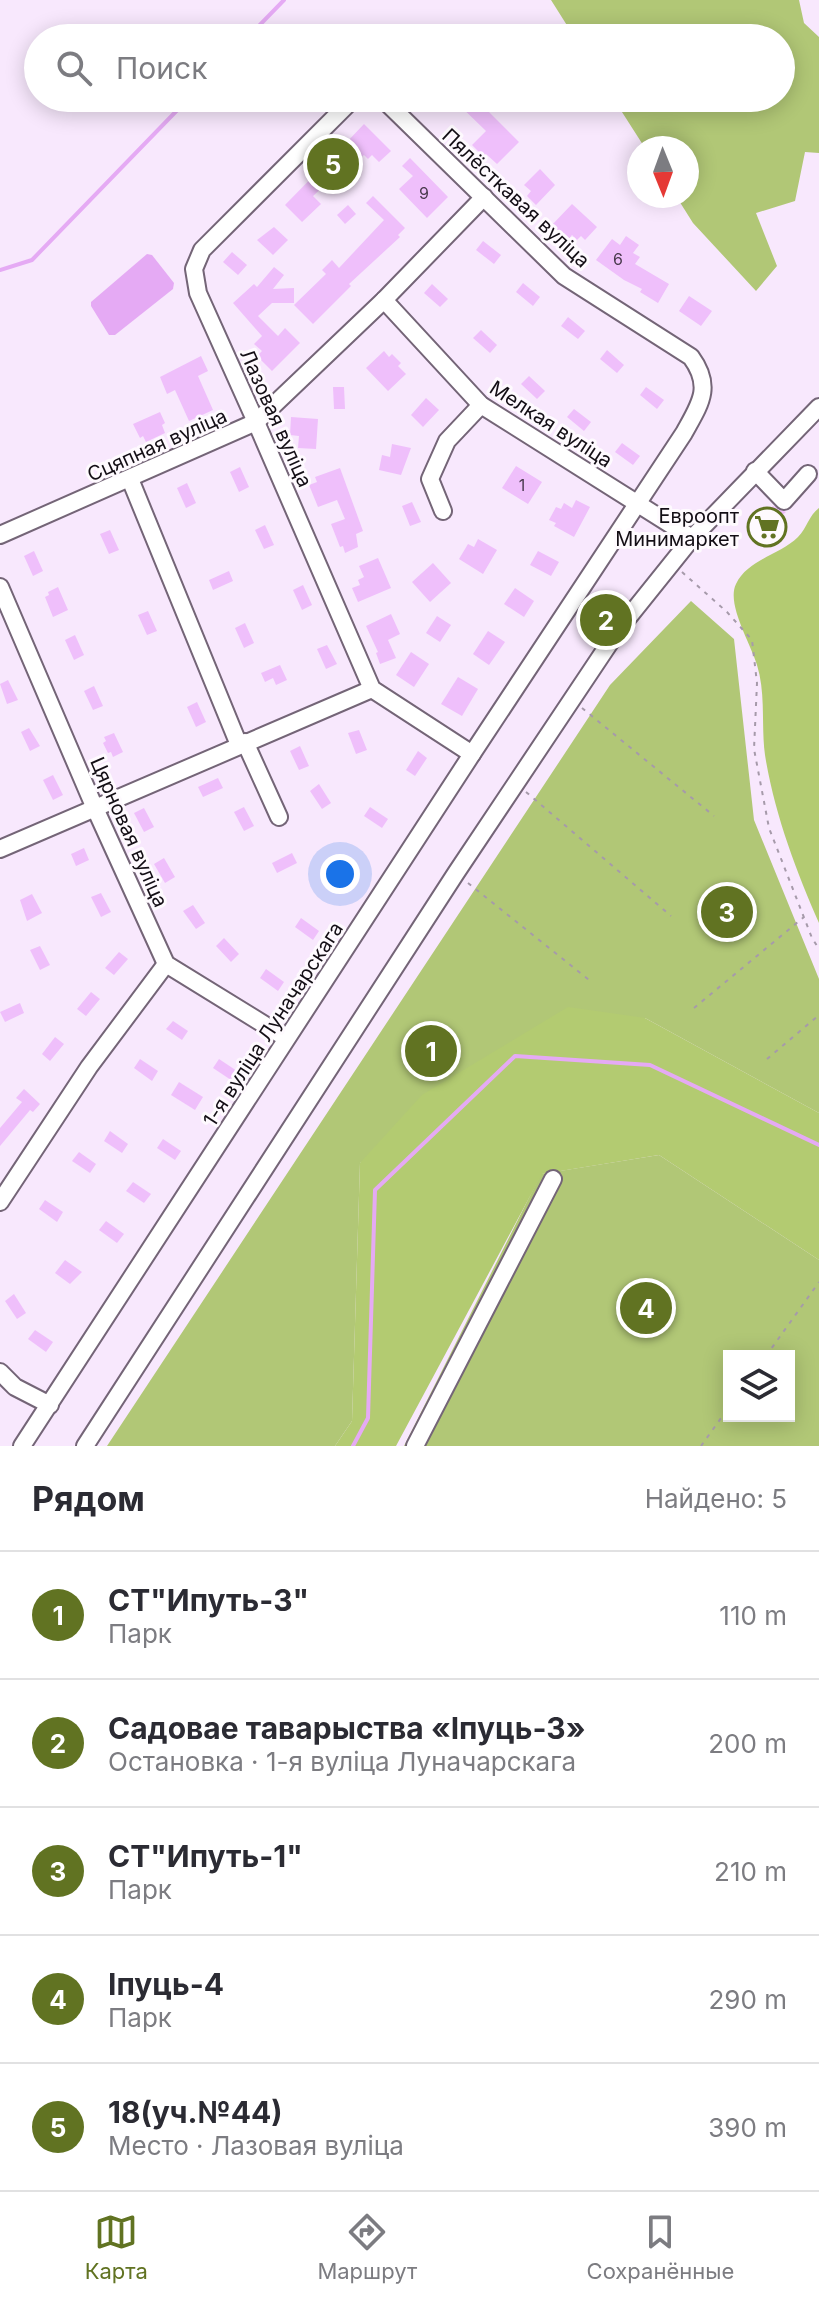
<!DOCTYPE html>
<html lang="ru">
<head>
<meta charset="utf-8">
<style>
	:root { --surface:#fff; --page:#f2f2f3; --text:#2b2b33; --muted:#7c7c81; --line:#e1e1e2; --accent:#617322 }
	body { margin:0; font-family:Inter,sans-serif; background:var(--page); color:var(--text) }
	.controls { position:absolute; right:24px; bottom:24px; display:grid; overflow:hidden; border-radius:0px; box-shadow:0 4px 20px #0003 }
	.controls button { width:72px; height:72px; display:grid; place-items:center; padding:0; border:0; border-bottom:2px solid var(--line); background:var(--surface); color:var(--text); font:40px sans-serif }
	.compass { position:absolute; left:627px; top:136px; width:72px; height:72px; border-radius:50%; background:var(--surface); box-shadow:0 4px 20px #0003; rotate:179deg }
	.you { position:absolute; left:340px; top:874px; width:28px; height:28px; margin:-20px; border:6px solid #fff; border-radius:50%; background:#1a73e8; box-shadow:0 0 0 12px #1a73e833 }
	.badge { display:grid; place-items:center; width:52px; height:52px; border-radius:50%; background:var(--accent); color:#fff; font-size:26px; font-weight:700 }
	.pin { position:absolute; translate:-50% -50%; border:4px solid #fff; box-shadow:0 2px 8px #0006 }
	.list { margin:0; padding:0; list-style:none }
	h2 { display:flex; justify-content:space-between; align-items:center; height:104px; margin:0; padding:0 32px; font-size:34px }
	h2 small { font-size:26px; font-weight:400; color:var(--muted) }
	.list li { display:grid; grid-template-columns:52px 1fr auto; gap:24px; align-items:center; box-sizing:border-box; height:128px; padding:0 32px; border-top:2px solid var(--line) }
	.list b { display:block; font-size:30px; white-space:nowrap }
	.list p { margin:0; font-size:26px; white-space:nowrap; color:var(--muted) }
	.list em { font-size:26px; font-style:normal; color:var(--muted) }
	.icon { flex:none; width:44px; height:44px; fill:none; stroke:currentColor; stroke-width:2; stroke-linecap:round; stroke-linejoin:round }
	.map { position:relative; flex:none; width:819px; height:1446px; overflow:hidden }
	.search { position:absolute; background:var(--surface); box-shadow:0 4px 20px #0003; left:24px; right:24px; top:24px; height:88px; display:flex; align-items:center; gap:20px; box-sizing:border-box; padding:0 28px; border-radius:44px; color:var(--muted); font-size:30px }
	.sheet { height:744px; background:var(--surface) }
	nav { display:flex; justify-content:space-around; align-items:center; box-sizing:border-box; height:112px; border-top:2px solid var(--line); background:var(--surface); font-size:22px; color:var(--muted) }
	nav a { display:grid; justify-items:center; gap:4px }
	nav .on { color:var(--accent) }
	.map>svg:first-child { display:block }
</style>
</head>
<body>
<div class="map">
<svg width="819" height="1446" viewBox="0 0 819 1446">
	<rect width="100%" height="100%" fill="#f8e8fd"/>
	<g fill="#b1c776" fill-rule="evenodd">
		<polygon points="551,0 799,0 804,23 819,37 819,153 805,152 795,201 756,213 777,266 756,291 693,223 676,196 687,196 687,148 645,148 613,98 781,98 781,38 575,38"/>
		<polygon points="691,601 734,639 754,820 819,979 819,1113 645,1018 360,1163 352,1421 335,1446 107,1446 610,685"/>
		<path d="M 659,1155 L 819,1260 L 819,1446 L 404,1446 L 541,1174 ZM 729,1356 L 789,1356 L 789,1416 L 729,1416 Z"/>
	</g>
	<g fill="#b3cb71">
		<path d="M 819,508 L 819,923 C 796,871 774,812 765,755 C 761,725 766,694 757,665 C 751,644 726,604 736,584 C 748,559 780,555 798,537 C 807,528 809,515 819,508 Z"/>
		<polygon points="568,1007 645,1018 819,1113 819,1260 659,1155 542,1174 396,1446 335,1446 352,1421 360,1163 422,1095"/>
	</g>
	<polygon fill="#e5aaf4" points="147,254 152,255 174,283 173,289 115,335 109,335 91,306 91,302"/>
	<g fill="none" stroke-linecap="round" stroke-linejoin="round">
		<g stroke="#e5aaf4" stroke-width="4">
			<polyline points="247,38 284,0"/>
			<polyline points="0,270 32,260 189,98"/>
			<polyline points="353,1446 368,1418 375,1190 515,1056 650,1065 819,1145"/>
		</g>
	</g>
	<g fill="#efbffb">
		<polygon points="452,98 486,98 492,103 486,109 519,142 497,164 486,154 483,156 472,145 486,131"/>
		<polygon points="364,124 391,151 379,162 372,155 368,159 364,155 361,157 346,143"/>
		<polygon points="333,156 350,173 335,189 328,182 313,196 321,204 302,222 285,205"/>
		<polygon points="410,158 448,197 427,218 399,189 413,176 402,166"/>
		<polygon points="540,169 555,185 536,205 527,196 531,191 524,185"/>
		<polygon points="373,196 405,228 398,235 400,237 349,284 351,286 313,324 294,305 326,274 322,270 332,260 339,268 384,220 366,203"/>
		<polygon points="572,204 597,227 585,240 581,236 577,240 572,235 568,240 552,225"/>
		<polygon points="348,205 356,214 345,224 337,215"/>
		<polygon points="274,227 288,240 273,255 257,240"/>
		<polygon points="626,236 639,245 633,253 640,257 635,264 669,284 658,303 640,292 642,289 624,280 596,260 612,239 620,245"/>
		<polygon points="483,241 501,255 494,264 476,250"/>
		<polygon points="232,252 247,265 238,275 223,262"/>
		<polygon points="274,267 284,275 273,289 294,288 294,303 272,303 258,316 278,336 285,328 300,343 272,371 257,356 262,351 254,344 262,336 233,303 254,284 257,287"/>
		<polygon points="523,283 540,297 533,306 516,292"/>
		<polygon points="432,284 448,299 440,307 424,293"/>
		<polygon points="689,296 712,311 701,326 679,311"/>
		<polygon points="568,317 585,331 578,339 561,326"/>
		<polygon points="481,330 497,345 490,353 473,338"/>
		<polygon points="607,350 624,365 617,373 600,359"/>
		<polygon points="384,351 389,357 392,354 401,363 398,366 406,374 388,391 366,368"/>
		<polygon points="201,356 208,371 198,376 213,410 189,421 175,390 167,394 160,377"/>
		<polygon points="529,376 545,391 537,399 521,384"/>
		<polygon points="333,387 344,387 345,409 334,409"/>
		<polygon points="646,387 664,400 657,409 640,395"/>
		<polygon points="426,398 439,410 423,427 411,415"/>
		<polygon points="574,409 591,422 584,431 567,417"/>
		<polygon points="160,412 165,423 162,425 165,433 146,442 143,436 140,438 133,424"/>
		<polygon points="291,417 318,419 316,449 298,448 299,436 290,435"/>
		<polygon points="622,443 640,456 633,465 615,452"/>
		<polygon points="392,444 411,448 401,475 379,470 382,455 390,457"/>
		<polygon points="516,466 542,482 528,504 502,488"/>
		<polygon points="240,467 249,487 239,492 230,472"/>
		<polygon points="340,468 363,531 356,534 358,547 345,553 343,546 340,547 331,524 345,519 337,500 318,507 309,485 317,482 315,477"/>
		<polygon points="187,483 196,503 186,508 177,488"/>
		<polygon points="576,500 590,507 574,537 554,526 556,523 549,520 556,507 561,509 564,503 572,508"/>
		<polygon points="412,502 421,522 410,526 402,506"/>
		<polygon points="773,506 786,512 780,517 786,524 763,547 747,531"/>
		<polygon points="265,525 274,545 264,549 255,530"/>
		<polygon points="110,530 119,550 109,554 100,534"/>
		<polygon points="478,539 497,550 483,574 459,559 468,544 474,547"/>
		<polygon points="34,551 43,571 33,576 24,556"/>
		<polygon points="538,551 559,562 551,576 530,565"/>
		<polygon points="378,558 391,588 358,602 352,588 360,585 358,580 364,577 359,566"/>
		<polygon points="433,563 451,583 430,602 412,582"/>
		<polygon points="229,571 233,581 213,590 209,580"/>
		<polygon points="303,585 312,605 302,610 293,590"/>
		<polygon points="58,587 68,610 53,617 45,597 49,595 48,592"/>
		<polygon points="515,588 534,601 524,617 504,604"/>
		<polygon points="148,611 157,631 147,635 138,615"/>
		<polygon points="391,614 400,634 388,640 396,658 380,664 376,653 378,652 366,626"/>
		<polygon points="437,616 451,625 440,642 426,633"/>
		<polygon points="245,623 254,643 244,648 235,628"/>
		<polygon points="488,631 505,642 489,665 473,654"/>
		<polygon points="75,635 84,655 74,660 65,640"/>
		<polygon points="327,645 337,664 326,669 317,649"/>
		<polygon points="411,652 429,664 414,687 396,675"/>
		<polygon points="280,665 287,680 276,685 273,678 265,682 261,673"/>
		<polygon points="458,677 478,689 462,716 441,704"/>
		<polygon points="8,680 18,700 7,704 0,684"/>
		<polygon points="94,686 103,706 93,710 84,691"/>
		<polygon points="197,702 206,722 196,727 187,707"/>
		<polygon points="29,728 40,746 30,751 21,732"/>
		<polygon points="359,730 367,750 356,754 348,733"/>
		<polygon points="114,733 123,752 113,757 111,752 108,753 103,743 106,741 104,737"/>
		<polygon points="300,746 309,766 299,770 290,751"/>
		<polygon points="418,751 427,758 415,776 406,770"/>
		<polygon points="53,775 63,795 53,800 43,780"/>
		<polygon points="218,778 223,788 203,797 198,787"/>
		<polygon points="319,784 331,803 322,809 310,791"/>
		<polygon points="244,807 254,826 244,831 234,812"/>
		<polygon points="370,807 388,819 382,828 364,816"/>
		<polygon points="144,808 154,827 144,832 134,813"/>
		<polygon points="84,848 89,860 76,866 71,854"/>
		<polygon points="292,853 297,863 277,873 272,863"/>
		<polygon points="164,858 175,877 165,883 154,864"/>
		<polygon points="337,860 355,872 349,882 331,869"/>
		<polygon points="101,893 111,912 101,917 91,897"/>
		<polygon points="32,894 42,913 27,921 20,900"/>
		<polygon points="193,905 205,923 196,929 183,911"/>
		<polygon points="301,918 319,931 313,940 295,927"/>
		<polygon points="224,938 239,954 231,962 216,946"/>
		<polygon points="40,946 50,965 40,970 30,950"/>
		<polygon points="119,952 128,959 114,975 105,968"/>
		<polygon points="266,969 284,982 278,991 260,978"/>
		<polygon points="91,992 100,999 86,1016 77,1009"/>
		<polygon points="20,1003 24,1013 5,1022 0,1012"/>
		<polygon points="173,1021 188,1031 182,1040 166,1029"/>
		<polygon points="55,1037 64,1044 50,1061 42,1054"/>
		<polygon points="140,1059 158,1071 152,1081 134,1068"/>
		<polygon points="219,1059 237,1071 231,1080 213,1068"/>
		<polygon points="179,1082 203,1097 195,1110 171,1095"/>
		<polygon points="24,1089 40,1104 33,1112 30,1110 0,1146 0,1128 22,1102 16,1098"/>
		<polygon points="110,1131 128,1144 122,1153 104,1141"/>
		<polygon points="163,1139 181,1151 175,1160 157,1148"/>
		<polygon points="79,1152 96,1164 90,1173 72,1161"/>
		<polygon points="133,1182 151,1194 144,1203 126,1191"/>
		<polygon points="45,1200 63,1212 57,1222 39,1209"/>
		<polygon points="106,1221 124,1234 117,1243 99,1230"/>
		<polygon points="65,1260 82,1272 70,1284 55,1273"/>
		<polygon points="14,1294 26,1313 17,1319 5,1301"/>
		<polygon points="35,1330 53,1342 46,1352 28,1339"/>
	</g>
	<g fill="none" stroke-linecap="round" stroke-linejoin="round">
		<defs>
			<g id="minor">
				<polyline points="354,98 202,250 194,269 198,293 256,422 372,689 472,754"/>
				<polyline points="384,300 481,405 692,538"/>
				<polyline points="755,471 784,501 808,474"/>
				<polyline points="130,479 239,745"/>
				<polyline points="443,511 430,479 447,441 481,405"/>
				<polyline points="0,535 256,422 384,300 484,197"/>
				<polyline points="0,587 94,806 166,964 286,1038"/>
				<polyline points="245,742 279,817"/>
				<polyline points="0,849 372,689"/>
				<polyline points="0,1202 89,1067 166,964"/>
				<polyline points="0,1372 15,1387 50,1405"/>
				<path d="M 22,1446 L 472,754 L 684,433 C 700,404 713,387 691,357 L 564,276 L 382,98"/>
				<polyline points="85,1446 456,873 619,629 692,538 819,407"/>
				<polyline points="415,1446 553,1179"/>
			</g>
		</defs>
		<use href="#minor" stroke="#746577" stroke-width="20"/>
		<g stroke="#a69aaa" stroke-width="2" stroke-dasharray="4 6" stroke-linecap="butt">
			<polyline points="682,572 727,612 752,640 757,683 754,749 769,828 812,938 819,949"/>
			<polyline points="596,634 617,605"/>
			<polyline points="582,708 714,816"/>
			<polyline points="526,792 671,916"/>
			<polyline points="468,883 589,980"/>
			<polyline points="694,1008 804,917"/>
			<polyline points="767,1059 819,1015"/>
			<polyline points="766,1356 819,1282"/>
			<polyline points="701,1446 729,1407"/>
		</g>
		<use href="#minor" stroke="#fff" stroke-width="16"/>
	</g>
	<defs>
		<symbol id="supermarket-ring" viewBox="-11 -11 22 22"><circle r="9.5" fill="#fefafe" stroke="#617322" stroke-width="1.5"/><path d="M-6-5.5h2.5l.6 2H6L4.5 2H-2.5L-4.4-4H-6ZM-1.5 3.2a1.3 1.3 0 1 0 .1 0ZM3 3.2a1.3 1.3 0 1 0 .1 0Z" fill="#617322"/></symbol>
	</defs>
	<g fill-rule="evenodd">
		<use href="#supermarket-ring" x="745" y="505" width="44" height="44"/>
	</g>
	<g text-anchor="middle" stroke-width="6" stroke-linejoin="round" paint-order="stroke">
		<g font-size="16" fill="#4a3a4e">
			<text x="424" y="199">9</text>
			<text x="618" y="265">6</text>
			<text x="522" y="491">1</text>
		</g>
		<g font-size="20" fill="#130e15" stroke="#fefafe">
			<text transform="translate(516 198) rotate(43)" y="7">Пялёсткавая вуліца</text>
			<text transform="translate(276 418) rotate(66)" y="7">Лазовая вуліца</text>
			<text transform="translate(551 424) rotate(33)" y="7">Мелкая вуліца</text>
			<text transform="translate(157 445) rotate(-24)" y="7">Сцяпная вуліца</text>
			<text transform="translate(129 832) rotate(66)" y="7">Цярновая вуліца</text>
			<text transform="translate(273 1024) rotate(-57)" y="7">1-я вуліца Луначарскага</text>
		</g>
		<g font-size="20" fill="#130e15" stroke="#fefafe" text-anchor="end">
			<text x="739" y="523">Евроопт<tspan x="739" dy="23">Минимаркет</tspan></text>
		</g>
	</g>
</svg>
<div class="controls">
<button><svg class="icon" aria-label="layers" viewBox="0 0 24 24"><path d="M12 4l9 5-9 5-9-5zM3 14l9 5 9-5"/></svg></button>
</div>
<svg class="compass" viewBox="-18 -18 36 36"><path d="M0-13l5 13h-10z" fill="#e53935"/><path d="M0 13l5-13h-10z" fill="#7c7c81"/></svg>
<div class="you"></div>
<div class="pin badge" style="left:431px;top:1051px">1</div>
<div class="pin badge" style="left:606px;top:620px">2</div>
<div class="pin badge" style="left:727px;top:912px">3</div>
<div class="pin badge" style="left:646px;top:1308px">4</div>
<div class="pin badge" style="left:333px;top:164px">5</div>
<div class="search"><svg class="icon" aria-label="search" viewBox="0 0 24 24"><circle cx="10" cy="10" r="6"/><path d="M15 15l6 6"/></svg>Поиск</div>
</div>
<section class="sheet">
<h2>Рядом<small>Найдено: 5</small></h2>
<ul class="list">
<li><span class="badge">1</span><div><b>СТ&quot;Ипуть-3&quot;</b><p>Парк</p></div><em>110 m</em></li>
<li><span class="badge">2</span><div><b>Садовае таварыства «Іпуць-3»</b><p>Остановка · 1-я вуліца Луначарскага</p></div><em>200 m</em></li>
<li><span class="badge">3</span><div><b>СТ&quot;Ипуть-1&quot;</b><p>Парк</p></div><em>210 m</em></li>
<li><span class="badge">4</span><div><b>Іпуць-4</b><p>Парк</p></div><em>290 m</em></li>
<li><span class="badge">5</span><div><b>18(уч.№44)</b><p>Место · Лазовая вуліца</p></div><em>390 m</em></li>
</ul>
</section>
<nav>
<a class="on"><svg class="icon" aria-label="map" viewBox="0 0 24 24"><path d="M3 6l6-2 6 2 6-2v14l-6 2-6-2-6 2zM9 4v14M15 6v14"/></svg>Карта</a>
<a><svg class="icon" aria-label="directions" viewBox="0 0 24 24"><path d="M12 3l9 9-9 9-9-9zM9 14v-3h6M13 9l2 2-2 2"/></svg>Маршрут</a>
<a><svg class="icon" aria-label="saved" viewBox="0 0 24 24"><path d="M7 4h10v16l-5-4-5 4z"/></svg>Сохранённые</a>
</nav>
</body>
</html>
